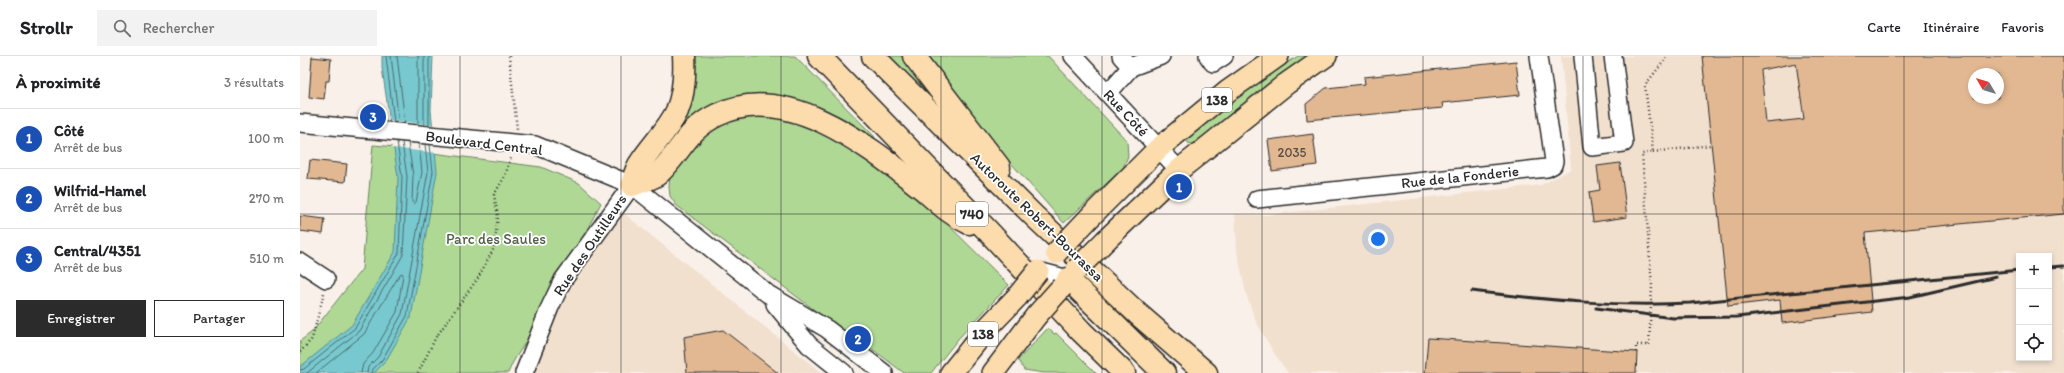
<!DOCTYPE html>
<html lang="fr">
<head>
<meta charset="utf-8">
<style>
	:root { --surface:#fff; --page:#f2f2f2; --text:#202124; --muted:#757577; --line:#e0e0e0; --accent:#2b2b2b }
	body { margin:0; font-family:Itim,sans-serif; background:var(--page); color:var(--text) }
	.controls { position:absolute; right:12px; bottom:12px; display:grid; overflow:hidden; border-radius:0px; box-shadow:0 2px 6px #0003 }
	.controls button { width:36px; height:36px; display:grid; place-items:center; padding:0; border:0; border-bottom:1px solid var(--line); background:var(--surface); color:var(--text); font:20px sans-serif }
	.compass { position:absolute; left:1668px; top:12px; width:36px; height:36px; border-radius:50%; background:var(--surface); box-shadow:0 2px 6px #0003; rotate:308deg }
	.you { position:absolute; left:1078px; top:183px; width:14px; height:14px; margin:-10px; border:3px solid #fff; border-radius:50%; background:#1a73e8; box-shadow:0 0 0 6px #1a73e833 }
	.badge { display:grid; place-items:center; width:26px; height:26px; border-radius:50%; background:var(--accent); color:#fff; font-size:13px; font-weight:700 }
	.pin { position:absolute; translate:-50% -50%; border:2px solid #fff; box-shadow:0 1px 4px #0006 }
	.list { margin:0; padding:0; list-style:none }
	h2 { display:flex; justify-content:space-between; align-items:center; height:52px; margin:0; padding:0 16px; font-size:17px }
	h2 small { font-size:13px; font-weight:400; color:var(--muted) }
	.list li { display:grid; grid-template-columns:26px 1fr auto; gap:12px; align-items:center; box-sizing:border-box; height:60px; padding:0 16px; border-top:1px solid var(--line) }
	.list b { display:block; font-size:15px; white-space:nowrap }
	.list p { margin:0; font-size:13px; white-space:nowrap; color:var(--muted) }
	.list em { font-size:13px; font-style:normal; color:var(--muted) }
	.actions { display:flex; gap:8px; padding:12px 16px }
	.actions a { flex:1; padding:9px 0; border:1px solid var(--accent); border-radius:0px; text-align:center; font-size:14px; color:var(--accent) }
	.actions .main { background:var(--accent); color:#fff }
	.icon { flex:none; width:22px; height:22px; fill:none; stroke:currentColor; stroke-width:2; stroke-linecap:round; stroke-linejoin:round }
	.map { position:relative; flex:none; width:1764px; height:317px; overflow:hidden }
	header { display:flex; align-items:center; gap:24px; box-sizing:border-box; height:56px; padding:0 20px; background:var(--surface); border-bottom:1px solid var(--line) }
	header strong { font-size:19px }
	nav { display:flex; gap:22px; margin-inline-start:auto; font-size:14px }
	.search { width:280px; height:36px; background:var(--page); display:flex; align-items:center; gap:10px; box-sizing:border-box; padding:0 14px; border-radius:0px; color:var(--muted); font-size:15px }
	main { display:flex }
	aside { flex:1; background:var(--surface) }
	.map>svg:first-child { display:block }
</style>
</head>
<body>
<header>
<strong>Strollr</strong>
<div class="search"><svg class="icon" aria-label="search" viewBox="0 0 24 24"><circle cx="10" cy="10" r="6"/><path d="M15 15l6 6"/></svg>Rechercher</div>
<nav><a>Carte</a><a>Itinéraire</a><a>Favoris</a></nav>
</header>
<main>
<aside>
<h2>À proximité<small>3 résultats</small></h2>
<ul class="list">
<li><span class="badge" style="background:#1a4fb4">1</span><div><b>Côté</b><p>Arrêt de bus</p></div><em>100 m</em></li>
<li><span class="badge" style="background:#1a4fb4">2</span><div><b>Wilfrid-Hamel</b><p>Arrêt de bus</p></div><em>270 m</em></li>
<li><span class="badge" style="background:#1a4fb4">3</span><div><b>Central/4351</b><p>Arrêt de bus</p></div><em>510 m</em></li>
</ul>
<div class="actions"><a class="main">Enregistrer</a><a>Partager</a></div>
</aside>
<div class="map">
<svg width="1764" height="317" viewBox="0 0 1764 317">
	<rect width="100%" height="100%" fill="#f9f1e9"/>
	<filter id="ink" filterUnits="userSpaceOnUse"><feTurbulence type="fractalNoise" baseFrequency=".025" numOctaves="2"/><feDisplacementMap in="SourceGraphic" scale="8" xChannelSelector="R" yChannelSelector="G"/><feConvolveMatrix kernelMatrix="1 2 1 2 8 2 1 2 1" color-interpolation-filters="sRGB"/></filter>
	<g filter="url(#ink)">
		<g fill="#f2e0cf" fill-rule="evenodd">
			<path d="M 1261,0 L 1764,0 L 1764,317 L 988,317 L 974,297 L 956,266 L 946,238 L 937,195 L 935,158 L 965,159 L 1241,129 L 1271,113 ZM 1674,18 L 1698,18 L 1698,42 L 1674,42 ZM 1719,200 L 1749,200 L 1749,302 L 1719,302 Z"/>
			<polygon points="321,155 522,317 214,317"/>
		</g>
		<g fill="#afd895" stroke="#6d8260">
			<polygon points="392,0 495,0 575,81 569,87 485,47 381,78 376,74"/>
			<polygon points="590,0 606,0 625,25 620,31"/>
			<polygon points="625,0 748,0 827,85 828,100 823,112 764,167 689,82"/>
			<polygon points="998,0 1010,0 893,88 888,87 886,83 934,42"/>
			<polygon points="472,57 507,68 539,83 618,139 709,229 658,283 631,317 604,317 563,286 566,282 556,274 550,281 376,149 370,140 369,131 370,119 400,80 431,62"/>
			<polygon points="73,89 97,91 102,121 98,196 54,271 0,315 0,285 12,276 62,213"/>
			<polygon points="133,97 241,111 279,127 301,147 238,266 213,306 208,317 68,317"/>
			<polygon points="748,272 754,278 756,277 796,317 744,317 724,314 718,304"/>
		</g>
		<polygon fill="#78c9cf" stroke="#598a8d" points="82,0 133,0 131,54 137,116 111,261 85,306 74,317 0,317 0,311 52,269 95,196 98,121 82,12"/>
		<polygon fill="#f9f1e9" points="88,64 135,69 137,97 92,92"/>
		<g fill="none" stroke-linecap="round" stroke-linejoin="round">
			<g stroke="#4a6a6d" stroke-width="1">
				<polyline points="86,0 94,66"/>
				<polyline points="91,0 99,67"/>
				<polyline points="97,0 105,67"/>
				<polyline points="124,0 124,69"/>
				<polyline points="129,0 129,70"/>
				<polyline points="118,68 118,0"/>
				<polyline points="108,87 113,119 112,146 114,148 116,146 122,116 119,88"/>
				<polyline points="0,314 4,313 55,272 99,197 102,121 97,86"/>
				<polyline points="7,317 59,275 103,199 107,121 102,86"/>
				<polyline points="16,317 64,278 100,218 102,217 103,219 97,256 73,297 63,308 61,317"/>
				<polyline points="67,317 68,311 78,301 102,258 128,116 125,88"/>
				<polyline points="72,317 73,313 82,304 107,260 133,116 130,89"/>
			</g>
		</g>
		<g fill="#e2b892" stroke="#2b2b2b" fill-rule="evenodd">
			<path d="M 1402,0 L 1764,0 L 1764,158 L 1565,177 L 1572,256 L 1482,267 L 1480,244 L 1428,250 ZM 1496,7 L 1504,63 L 1466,67 L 1461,14 ZM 1674,18 L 1698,18 L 1698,42 L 1674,42 Z"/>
			<polygon points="12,1 31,3 29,25 26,25 24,43 9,41"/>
			<polygon points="1216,5 1220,39 1142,47 1143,52 1007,64 1006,48 1026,32 1065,28 1064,21"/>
			<polygon points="1013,78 1017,109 972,115 968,84"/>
			<polygon points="10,104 47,108 45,126 8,123"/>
			<polygon points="1320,107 1327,161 1293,166 1289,136 1300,134 1297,110"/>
			<polygon points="0,160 25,163 23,178 0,175"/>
			<polygon points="423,274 478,317 387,317 384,281"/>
			<polygon points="1128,282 1337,296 1336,317 1125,317"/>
		</g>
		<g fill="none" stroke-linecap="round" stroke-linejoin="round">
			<defs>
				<g id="minor">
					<polyline points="773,0 879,114"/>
					<polyline points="821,0 831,11"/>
					<polyline points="908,0 913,7 924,0"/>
					<polyline points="1283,0 1292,91 1324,87 1313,0"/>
					<polyline points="808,37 831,11 861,0"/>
					<polyline points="0,67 235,89 332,129 468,238 527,273 584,317"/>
					<polyline points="957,143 1247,112 1253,109 1254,105 1239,0"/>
					<polyline points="0,206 26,223"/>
					<polyline points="738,215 768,223"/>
					<polyline points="475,248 509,289 544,317"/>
					<polyline points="224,317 250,251 263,224 332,129"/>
				</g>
				<g id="major">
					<polyline points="792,159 859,92 928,35 978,0"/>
					<polyline points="807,183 879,114 986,28 1026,0"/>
					<polyline points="651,317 689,270 717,241"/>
					<polyline points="693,317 736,260"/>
				</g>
				<g id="highway">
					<polyline points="519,0 688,175 781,275 824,317"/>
					<polyline points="573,0 735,161 839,259 906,317"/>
					<polyline points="614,0 699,111"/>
					<path d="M 332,129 C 340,126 353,123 359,117 C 381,96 386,74 417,59 C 488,24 570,92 623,133 C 638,146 651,159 669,167"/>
					<path d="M 332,129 C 334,122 336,112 341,106 C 352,89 368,74 377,55 C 384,38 385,18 384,0"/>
					<polyline points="768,223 864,317"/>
				</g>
			</defs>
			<use href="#minor" stroke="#2b2b2b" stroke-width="20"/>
			<use href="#major" stroke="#2b2b2b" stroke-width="24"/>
			<use href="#highway" stroke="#2b2b2b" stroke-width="25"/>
			<g stroke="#2b2b2b" stroke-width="2.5" stroke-dasharray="1 3" stroke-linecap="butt">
				<polyline points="209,0 217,73"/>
				<polyline points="1353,96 1411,89"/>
				<polyline points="0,296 12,283 24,237"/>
				<polyline points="1336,296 1336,289 1349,289 1352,230 1342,98 1353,96 1345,29 1368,0"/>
				<polyline points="118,317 136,281 178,222 194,192 198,160 194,139 205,120 211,101"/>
			</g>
			<use href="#minor" stroke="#fff" stroke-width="17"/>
			<use href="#major" stroke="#fcdcac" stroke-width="21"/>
			<use href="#highway" stroke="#fcdcac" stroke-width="22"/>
			<g stroke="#2b2b2b" stroke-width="3">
				<polyline points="1749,211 1764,210"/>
				<path d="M 1172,235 C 1246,244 1315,251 1390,247 L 1719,214"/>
				<polyline points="1296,252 1373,262 1437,261 1610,241 1696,221"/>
			</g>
			<defs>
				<g id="major-bridge">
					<polyline points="756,197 792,159"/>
					<polyline points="777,213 807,183"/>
					<polyline points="717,241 738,215"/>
					<polyline points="736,260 762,231"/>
				</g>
			</defs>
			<use href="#major-bridge" stroke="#2b2b2b" stroke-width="24" stroke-linecap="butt"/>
			<use href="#major-bridge" stroke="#fcdcac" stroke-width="21"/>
		</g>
	</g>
	<path fill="none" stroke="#2b2b2b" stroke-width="1" stroke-opacity="0.55" d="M 160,0 L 160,317M 321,0 L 321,317M 481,0 L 481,317M 641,0 L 641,317M 802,0 L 802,317M 962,0 L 962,317M 1123,0 L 1123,317M 1283,0 L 1283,317M 1443,0 L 1443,317M 1604,0 L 1604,317M 0,158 L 1764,158"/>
	<g text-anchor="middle" stroke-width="3.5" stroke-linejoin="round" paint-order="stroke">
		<g font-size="13" fill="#594e45">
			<text x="992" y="101">2035</text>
		</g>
		<g fill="#fff" stroke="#6b6b6b" stroke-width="1">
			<rect x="902" y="32" width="30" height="24" rx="3"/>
			<rect x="656" y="146" width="32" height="24" rx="3"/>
			<rect x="668" y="266" width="30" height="24" rx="3"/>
		</g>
		<g font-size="14" font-weight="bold" fill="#2b2b2b">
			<text x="917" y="49">138</text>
			<text x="672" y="163">740</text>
			<text x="683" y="283">138</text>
		</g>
		<g font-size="15" fill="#2b2b2b" stroke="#fff">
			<text transform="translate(826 57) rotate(47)" y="5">Rue Côté</text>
			<text transform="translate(184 87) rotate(7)" y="5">Boulevard Central</text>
			<text transform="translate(1160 121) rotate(-6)" y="5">Rue de la Fonderie</text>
			<text transform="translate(737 161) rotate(44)" y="5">Autoroute Robert-Bourassa</text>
			<text transform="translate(290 189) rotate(-56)" y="5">Rue des Outilleurs</text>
		</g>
		<g font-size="15" fill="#535f4b" stroke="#fff">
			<text x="196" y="188">Parc des Saules</text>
		</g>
	</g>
</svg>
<div class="controls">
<button>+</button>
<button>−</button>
<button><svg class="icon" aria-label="locate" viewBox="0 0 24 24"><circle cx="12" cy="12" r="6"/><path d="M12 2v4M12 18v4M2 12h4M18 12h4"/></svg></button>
</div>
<svg class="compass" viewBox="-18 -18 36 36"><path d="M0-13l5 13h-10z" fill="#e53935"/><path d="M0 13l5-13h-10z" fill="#757577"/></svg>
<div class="you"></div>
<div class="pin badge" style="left:879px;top:131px;background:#1a4fb4">1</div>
<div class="pin badge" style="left:558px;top:283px;background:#1a4fb4">2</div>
<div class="pin badge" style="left:73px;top:61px;background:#1a4fb4">3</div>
</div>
</main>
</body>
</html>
